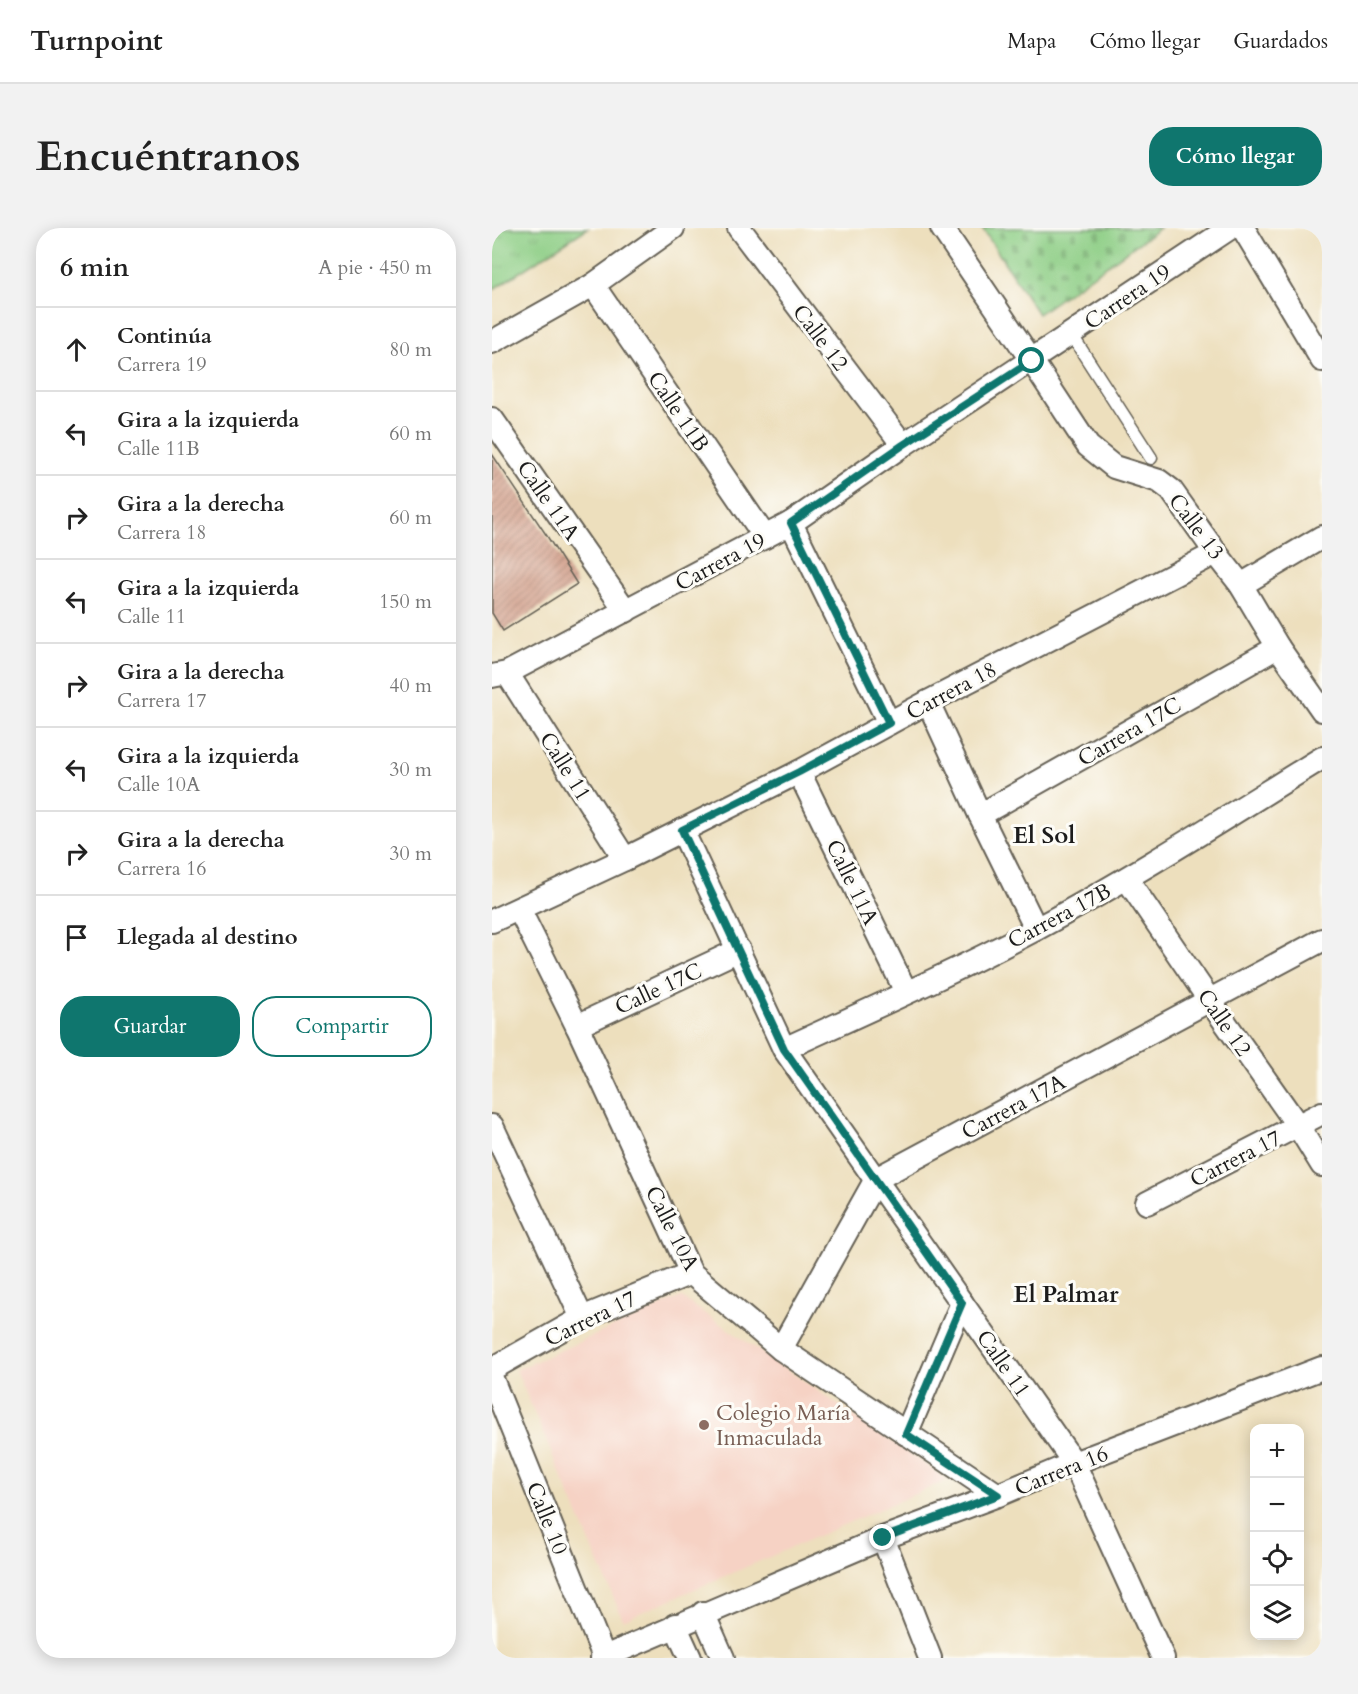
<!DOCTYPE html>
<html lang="es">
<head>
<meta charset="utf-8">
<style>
	:root { --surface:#fff; --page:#f2f2f2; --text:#222; --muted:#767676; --line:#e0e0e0; --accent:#0f766e }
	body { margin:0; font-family:Cardo,serif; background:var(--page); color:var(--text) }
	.controls { position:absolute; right:18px; bottom:18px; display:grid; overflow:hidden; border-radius:12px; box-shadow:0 3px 15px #0003 }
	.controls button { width:54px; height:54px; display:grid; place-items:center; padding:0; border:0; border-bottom:2px solid var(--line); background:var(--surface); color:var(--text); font:30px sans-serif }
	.stop { position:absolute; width:18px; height:18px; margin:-14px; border:4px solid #0f766e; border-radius:50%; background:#fff }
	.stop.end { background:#0f766e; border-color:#fff; box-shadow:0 2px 6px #0008 }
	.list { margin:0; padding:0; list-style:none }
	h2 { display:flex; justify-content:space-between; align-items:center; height:78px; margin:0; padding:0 24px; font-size:26px }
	h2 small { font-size:20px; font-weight:400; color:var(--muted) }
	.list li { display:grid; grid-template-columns:39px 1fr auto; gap:18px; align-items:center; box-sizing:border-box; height:84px; padding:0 24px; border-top:2px solid var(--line) }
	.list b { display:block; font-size:22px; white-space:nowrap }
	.list p { margin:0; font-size:20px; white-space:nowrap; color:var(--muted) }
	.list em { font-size:20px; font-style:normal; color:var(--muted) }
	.actions { display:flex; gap:12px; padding:18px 24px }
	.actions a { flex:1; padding:14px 0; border:2px solid var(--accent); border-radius:24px; text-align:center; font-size:21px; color:var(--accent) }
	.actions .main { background:var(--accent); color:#fff }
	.icon { flex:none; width:33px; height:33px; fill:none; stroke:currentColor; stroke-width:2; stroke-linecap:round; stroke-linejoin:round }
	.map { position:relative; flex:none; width:830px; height:1430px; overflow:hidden; border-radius:24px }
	header { display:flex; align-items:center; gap:36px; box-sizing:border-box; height:84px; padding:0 30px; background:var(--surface); border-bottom:2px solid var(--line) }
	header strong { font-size:28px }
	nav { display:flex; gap:33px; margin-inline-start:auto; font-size:21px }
	.intro { display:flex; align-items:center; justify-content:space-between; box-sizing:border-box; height:144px; padding:0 36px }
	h1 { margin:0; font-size:42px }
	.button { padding:15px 27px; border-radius:24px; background:var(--accent); color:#fff; font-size:21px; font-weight:700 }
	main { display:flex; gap:36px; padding:0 36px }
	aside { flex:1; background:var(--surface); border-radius:24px; box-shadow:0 3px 15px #0003 }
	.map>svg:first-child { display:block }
</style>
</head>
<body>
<header>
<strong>Turnpoint</strong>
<nav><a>Mapa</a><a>Cómo llegar</a><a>Guardados</a></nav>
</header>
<div class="intro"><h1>Encuéntranos</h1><a class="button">Cómo llegar</a></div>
<main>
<aside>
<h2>6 min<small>A pie · 450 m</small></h2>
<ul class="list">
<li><svg class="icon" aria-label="ahead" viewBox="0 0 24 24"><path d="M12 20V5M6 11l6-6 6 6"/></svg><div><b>Continúa</b><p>Carrera 19</p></div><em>80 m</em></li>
<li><svg class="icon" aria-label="left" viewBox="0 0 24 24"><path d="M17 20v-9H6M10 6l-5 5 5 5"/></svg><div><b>Gira a la izquierda</b><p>Calle 11B</p></div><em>60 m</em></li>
<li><svg class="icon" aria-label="right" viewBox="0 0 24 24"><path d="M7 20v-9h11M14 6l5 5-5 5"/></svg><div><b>Gira a la derecha</b><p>Carrera 18</p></div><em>60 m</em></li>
<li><svg class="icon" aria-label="left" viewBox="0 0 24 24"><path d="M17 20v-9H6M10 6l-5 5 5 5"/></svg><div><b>Gira a la izquierda</b><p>Calle 11</p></div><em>150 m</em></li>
<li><svg class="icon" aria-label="right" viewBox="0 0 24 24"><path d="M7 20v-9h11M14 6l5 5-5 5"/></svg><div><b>Gira a la derecha</b><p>Carrera 17</p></div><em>40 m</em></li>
<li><svg class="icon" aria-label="left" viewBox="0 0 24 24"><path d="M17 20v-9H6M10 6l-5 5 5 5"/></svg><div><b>Gira a la izquierda</b><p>Calle 10A</p></div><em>30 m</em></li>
<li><svg class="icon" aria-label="right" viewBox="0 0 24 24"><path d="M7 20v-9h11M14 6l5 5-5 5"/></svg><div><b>Gira a la derecha</b><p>Carrera 16</p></div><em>30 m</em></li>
<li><svg class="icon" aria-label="arrive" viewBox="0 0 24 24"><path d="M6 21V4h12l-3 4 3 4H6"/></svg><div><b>Llegada al destino</b></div></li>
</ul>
<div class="actions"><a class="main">Guardar</a><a>Compartir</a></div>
</aside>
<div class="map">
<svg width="830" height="1430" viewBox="0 0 830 1430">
	<defs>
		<pattern id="grass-tufts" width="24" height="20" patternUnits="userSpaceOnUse" patternTransform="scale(1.5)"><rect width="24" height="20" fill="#8dce85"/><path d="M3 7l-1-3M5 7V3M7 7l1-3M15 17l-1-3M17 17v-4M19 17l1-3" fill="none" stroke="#79b072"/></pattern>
		<pattern id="cemetery-stones" width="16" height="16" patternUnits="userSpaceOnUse" patternTransform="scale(1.5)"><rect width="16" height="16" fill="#8dce85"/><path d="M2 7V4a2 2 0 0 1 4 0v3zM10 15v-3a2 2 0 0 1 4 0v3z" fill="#79b072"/></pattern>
		<pattern id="building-hatch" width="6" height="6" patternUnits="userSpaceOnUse" patternTransform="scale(1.5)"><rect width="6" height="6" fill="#d29f8a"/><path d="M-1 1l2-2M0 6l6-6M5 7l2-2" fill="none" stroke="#aa8170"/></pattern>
	</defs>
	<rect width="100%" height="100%" fill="#fdfcf7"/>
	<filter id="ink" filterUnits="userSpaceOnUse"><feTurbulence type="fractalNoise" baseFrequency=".0167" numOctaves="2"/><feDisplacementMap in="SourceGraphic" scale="12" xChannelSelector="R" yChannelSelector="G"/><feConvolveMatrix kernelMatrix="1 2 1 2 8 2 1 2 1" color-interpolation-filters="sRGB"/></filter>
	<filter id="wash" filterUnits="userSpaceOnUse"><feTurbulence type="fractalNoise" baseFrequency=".008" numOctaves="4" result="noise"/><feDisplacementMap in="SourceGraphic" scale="24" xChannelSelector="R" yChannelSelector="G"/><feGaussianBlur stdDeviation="1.35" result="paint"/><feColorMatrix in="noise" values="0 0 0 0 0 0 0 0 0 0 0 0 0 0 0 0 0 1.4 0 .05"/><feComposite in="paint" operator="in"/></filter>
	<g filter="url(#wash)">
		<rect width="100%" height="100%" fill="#eddfbd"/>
		<polygon fill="#f6d2c4" points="189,1069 456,1252 131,1392 24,1142"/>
		<polygon fill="url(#grass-tufts)" stroke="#547550" stroke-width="1.5" points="0,0 96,0 0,62"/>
		<polygon fill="url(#cemetery-stones)" stroke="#547550" stroke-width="1.5" points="490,0 668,0 546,86"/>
		<g id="blocks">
			<polygon fill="url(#building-hatch)" points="0,226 55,308 85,356 11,403 0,385"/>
		</g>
	</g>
	<g filter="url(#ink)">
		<use href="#blocks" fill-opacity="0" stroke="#656054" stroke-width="1.5"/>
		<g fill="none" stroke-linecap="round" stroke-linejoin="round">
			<defs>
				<polyline id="service" points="579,106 659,230"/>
				<g id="minor">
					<polyline points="247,0 411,217"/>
					<polyline points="450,0 540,133 596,218 622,239 667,253 679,262 724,325 749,357 786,419 830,482"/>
					<polyline points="751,0 830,132"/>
					<polyline points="101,57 273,309"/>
					<polyline points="0,114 101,57 181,0"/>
					<polyline points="0,191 134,383"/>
					<polyline points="299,295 397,495"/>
					<polyline points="749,357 830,309"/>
					<polyline points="15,445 133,631"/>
					<polyline points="0,448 15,445 299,295 411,217 738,0"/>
					<polyline points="436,474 488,587 544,701"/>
					<polyline points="307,544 414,764"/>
					<polyline points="488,587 786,419"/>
					<polyline points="190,602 292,821 582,1235 671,1430"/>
					<polyline points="635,651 718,773 806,898 830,937"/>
					<polyline points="27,681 85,798 199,1045 289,1121 506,1267"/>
					<polyline points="0,693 133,631 307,544 436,474 724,325"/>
					<polyline points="85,798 247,722"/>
					<path d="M 292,821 C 377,782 463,744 546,700 C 643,648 736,588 830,530"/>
					<polyline points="0,898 90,1090"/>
					<polyline points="655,975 830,885"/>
					<polyline points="289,1121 384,951 830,712"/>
					<polyline points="0,1141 90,1090 199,1045"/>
					<polyline points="0,1151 112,1429"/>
					<polyline points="414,1206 470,1075"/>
					<polyline points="391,1310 438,1430"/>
					<polyline points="211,1385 231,1430"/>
					<polyline points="183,1397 198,1430"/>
					<polyline points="110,1430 391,1310 506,1267 582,1235 830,1140"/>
				</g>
			</defs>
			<use href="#service" stroke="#656054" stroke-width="15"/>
			<use href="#minor" stroke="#656054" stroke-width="26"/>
			<use href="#service" stroke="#fff" stroke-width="12"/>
			<use href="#minor" stroke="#fff" stroke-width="22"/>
		</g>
	</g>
	<g fill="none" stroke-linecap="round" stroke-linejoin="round" filter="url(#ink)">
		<polyline stroke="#0f766e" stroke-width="8" points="391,1310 506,1267 414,1206 470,1075 292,821 190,602 307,544 397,495 299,295 411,217 540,133"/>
	</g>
	<circle fill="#8d6e63" stroke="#fdfcf7" stroke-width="2" cx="212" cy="1197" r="6"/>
	<g text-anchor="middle" stroke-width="6" stroke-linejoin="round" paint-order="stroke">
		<g font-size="22" fill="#1c1c1c" stroke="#fdfcf7">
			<text transform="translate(635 68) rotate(-34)" y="8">Carrera 19</text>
			<text transform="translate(329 109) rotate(53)" y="8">Calle 12</text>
			<text transform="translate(187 183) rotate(56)" y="8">Calle 11B</text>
			<text transform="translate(57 272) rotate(55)" y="8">Calle 11A</text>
			<text transform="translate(705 298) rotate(53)" y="8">Calle 13</text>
			<text transform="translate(228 333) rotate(-28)" y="8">Carrera 19</text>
			<text transform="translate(459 462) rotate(-28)" y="8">Carrera 18</text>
			<text transform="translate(637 503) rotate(-30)" y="8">Carrera 17C</text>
			<text transform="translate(74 538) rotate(58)" y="8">Calle 11</text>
			<text transform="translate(361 654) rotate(64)" y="8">Calle 11A</text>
			<text transform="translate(567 687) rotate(-28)" y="8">Carrera 17B</text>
			<text transform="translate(166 760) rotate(-25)" y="8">Calle 17C</text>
			<text transform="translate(733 794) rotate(55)" y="8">Calle 12</text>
			<text transform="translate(521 878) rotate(-28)" y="8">Carrera 17A</text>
			<text transform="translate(743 930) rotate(-27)" y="8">Carrera 17</text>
			<text transform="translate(181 1000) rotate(63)" y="8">Calle 10A</text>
			<text transform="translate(98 1090) rotate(-26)" y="8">Carrera 17</text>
			<text transform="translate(512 1135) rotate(55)" y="8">Calle 11</text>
			<text transform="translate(569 1242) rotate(-22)" y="8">Carrera 16</text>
			<text transform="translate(56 1290) rotate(68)" y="8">Calle 10</text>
		</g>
		<g font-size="22" fill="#785e54" stroke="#fdfcf7" text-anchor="start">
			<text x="224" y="1192">Colegio María<tspan x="224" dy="25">Inmaculada</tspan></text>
		</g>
		<g font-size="24" font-weight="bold" fill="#1c1c1c" stroke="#fdfcf7">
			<text x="552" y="615">El Sol</text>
			<text x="574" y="1074">El Palmar</text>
		</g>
	</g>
</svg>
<div class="controls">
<button>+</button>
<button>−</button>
<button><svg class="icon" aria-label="locate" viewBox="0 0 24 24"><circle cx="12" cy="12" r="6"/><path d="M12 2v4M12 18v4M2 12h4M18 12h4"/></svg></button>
<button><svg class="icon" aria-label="layers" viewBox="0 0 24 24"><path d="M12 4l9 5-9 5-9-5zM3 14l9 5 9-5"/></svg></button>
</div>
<div class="stop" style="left:540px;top:133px"></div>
<div class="stop end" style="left:391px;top:1310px"></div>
</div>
</main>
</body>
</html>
